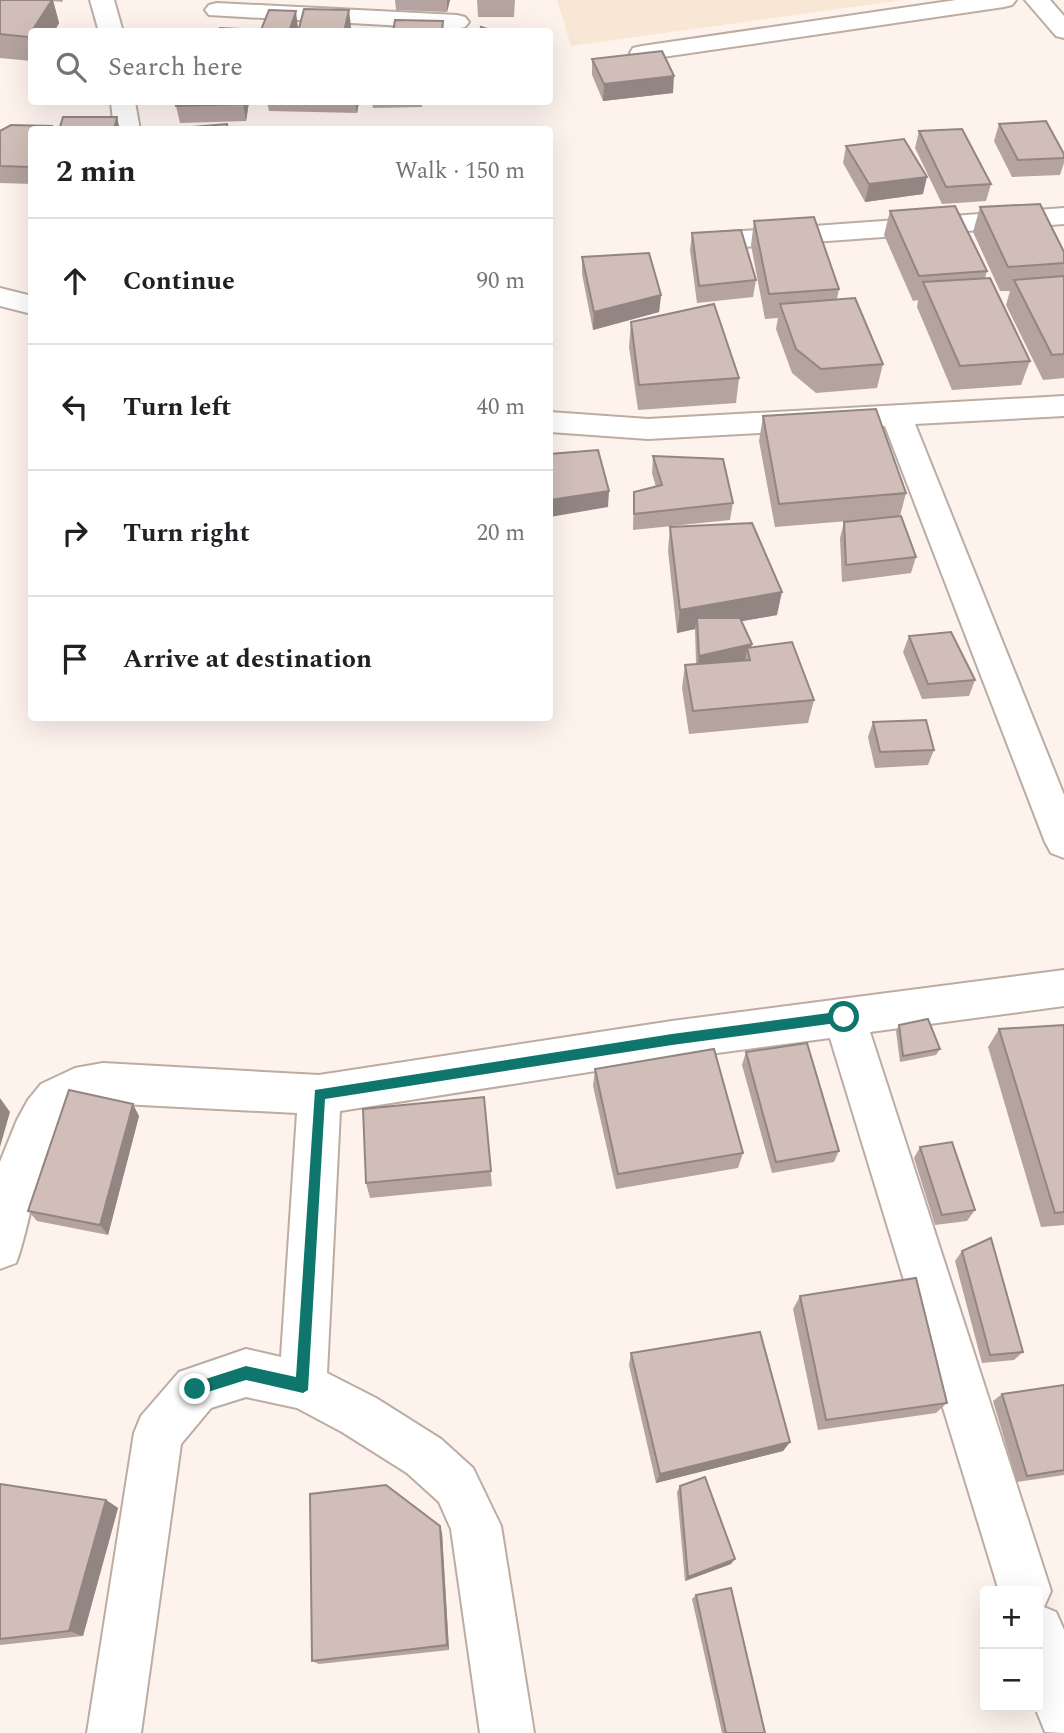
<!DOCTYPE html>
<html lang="en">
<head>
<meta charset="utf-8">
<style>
	:root { --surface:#fff; --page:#f6f6f6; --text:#202124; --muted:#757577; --line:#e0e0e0 }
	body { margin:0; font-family:Spectral,serif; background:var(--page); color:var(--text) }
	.controls { position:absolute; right:21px; bottom:21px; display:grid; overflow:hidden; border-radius:7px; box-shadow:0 7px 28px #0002 }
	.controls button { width:63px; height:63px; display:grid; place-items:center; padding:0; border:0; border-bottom:2px solid var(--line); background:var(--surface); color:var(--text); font:35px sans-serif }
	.stop { position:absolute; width:21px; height:21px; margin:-16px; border:5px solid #0f766e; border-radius:50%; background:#fff }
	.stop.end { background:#0f766e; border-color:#fff; box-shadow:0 2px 7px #0008 }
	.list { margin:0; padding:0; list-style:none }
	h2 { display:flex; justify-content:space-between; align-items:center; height:91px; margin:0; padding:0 28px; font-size:30px }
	h2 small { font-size:23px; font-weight:400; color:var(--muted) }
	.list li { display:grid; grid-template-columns:46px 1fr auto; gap:21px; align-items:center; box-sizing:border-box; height:126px; padding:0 28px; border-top:2px solid var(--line) }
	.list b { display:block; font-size:26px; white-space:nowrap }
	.list em { font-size:23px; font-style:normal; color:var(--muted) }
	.icon { flex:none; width:38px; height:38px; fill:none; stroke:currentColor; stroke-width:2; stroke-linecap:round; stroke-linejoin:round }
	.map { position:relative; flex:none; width:1064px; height:1733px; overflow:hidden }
	.search { position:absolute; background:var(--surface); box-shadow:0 7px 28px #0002; left:28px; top:28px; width:525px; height:77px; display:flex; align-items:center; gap:18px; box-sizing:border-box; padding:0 24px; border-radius:7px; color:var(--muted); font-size:26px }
	.panel { position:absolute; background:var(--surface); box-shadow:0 7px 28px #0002; left:28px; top:126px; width:525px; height:595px; border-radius:7px }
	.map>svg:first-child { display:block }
</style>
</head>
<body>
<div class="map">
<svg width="1064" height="1733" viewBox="0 0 1064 1733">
	<rect width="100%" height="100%" fill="#fdf2ec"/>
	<polygon fill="#f9e7d6" points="557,0 903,0 571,46"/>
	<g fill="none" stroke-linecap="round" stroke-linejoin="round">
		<defs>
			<g id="minor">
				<polygon points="90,0 114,0 123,32 99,32"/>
				<polygon points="956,0 1016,0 1012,5 1004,7 642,60 633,58 630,53 633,48 642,46"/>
				<polygon points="1025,0 1050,0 1064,16 1064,38 1056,36"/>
				<polygon points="217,3 457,15 465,17 469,22 465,27 457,29 209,15 205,10 209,5"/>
				<polygon points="111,102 135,102 140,130 114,130"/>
				<polygon points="1064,208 1064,224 729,248 719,246 715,240 719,234 729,232"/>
				<polygon points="0,288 32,296 32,314 0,306"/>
				<polygon points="1064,396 1064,416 915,424 1064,795 1064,858 1051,853 1045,842 885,426 648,439 550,432 550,412 648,419"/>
				<path d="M 1064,970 L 1064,1006 L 870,1032 L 1051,1591 L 1044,1607 L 1056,1612 L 1064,1630 L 1064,1733 L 1045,1732 L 1035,1707 L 1038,1707 L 1038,1591 L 999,1591 L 830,1038 L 672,1059 L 340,1111 L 327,1373 L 376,1398 L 441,1439 L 473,1468 L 501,1526 L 534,1733 L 480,1733 L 451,1529 L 439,1502 L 407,1473 L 342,1432 L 297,1408 L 246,1397 L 211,1408 L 181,1444 L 141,1733 L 87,1733 L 134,1433 L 141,1416 L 179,1372 L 246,1349 L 281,1357 L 297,1113 L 103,1103 C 96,1104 88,1103 81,1106 C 41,1121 32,1225 16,1263 L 0,1269 L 0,1162 L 17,1120 L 28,1100 L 41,1084 L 75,1068 L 103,1063 L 319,1075 L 672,1021 Z"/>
			</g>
		</defs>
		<use href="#minor" stroke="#bcaca2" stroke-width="4"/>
		<use href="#minor" fill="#fff" fill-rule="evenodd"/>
	</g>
	<g fill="#b4a39f">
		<polygon points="0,0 63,0 62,2 53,1 59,23 54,32 32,32 32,61 0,58"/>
		<polygon points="395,0 450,0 447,12 396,10"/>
		<polygon points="477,0 515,0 514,17 478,17"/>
		<polygon points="592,59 673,93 603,101 592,75"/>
		<polygon points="176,102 249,102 246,121 180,123 176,106"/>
		<polygon points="267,102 359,102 357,113 269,111"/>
		<polygon points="372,102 422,102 422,107 373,108"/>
		<rect x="431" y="102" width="39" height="3"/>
		<polygon points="999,124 1064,154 1064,163 1060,175 1012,177 994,141"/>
		<polygon points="52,126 53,130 32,130 32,184 0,183 0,131"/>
		<polygon points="919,131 991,184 986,201 942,204 915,148"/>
		<polygon points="846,146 923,194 865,202 843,163"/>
		<polygon points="980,207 1064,252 1064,378 1043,380 1006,305 1010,291 1000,291 973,232"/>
		<polygon points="890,211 987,271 985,278 1030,361 1021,385 952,390 917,307 918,300 913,301 884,235"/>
		<polygon points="754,221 839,289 837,299 883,364 877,388 816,393 792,373 776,329 778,318 765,319 751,245"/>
		<polygon points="692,233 756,280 753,297 697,303 690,250"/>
		<polygon points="582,257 661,295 659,312 593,330 582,274"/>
		<polygon points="631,322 739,378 736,403 638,410 629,347"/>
		<polygon points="763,416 906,493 900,516 916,557 911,573 842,582 840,538 844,522 872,519 775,527 759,441"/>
		<polygon points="653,456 733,503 730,520 633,530 634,492 656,487 652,473"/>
		<polygon points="670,527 777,615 741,621 751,647 814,700 808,723 689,734 682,688 685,665 696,664 695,629 677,633 668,551"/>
		<polygon points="909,636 975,680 969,696 922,699 903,652"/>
		<polygon points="873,722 934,750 928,765 875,768 868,737"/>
		<polygon points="899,1025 940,1049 936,1055 900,1062 896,1031"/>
		<polygon points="1064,1025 1064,1225 1041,1227 988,1047 999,1029"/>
		<polygon points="746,1052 839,1151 834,1162 772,1173 742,1065"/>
		<polygon points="595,1069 743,1153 738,1168 616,1189 593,1086"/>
		<polygon points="484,1097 492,1186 370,1198 366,1183"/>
		<polygon points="139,1116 108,1235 37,1221 28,1211"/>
		<polygon points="920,1147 975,1210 967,1221 935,1225 914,1158"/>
		<polygon points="962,1251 1023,1352 1014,1360 982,1363 955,1261"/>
		<polygon points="800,1296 947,1403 936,1413 818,1430 793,1309"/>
		<polygon points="631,1353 790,1442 783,1451 656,1483 629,1365"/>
		<polygon points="1064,1385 1064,1475 1017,1482 993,1401 1002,1394"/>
		<polygon points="0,1484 106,1500 118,1508 83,1636 0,1645"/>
		<polygon points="680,1486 731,1564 685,1581 677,1492"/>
		<polygon points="442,1533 449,1650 319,1664 312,1661"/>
		<polygon points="696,1595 765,1733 722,1733 692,1599"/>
	</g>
	<g fill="#928582">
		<polygon points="52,0 53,0 59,23 54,32 32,32 32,50 28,37"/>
		<polygon points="447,0 450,0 447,12"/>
		<polygon points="349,10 351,27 350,32 344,32"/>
		<polygon points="296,11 298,28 297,32 289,32"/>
		<polygon points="674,76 673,93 603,101 604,84"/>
		<polygon points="243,102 249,102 246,121 243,104"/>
		<polygon points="355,102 359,102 357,113"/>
		<polygon points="117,117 120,130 114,130"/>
		<polygon points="927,177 923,194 865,202 869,184"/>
		<polygon points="661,295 659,312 593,330 594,312"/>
		<polygon points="609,491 608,507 550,517 550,500"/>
		<polygon points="782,592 777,615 698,629 697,618 695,629 677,633 680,610"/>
		<polygon points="752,644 749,657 747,648 745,661 697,671 699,656"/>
		<polygon points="0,1098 10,1112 0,1147"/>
		<polygon points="133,1104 139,1116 108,1235 100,1225"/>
		<polygon points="790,1442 783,1451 656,1483 660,1474"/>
		<polygon points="106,1500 118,1508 83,1636 69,1631"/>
		<polygon points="440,1526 442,1533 449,1650 447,1645"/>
		<polygon points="735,1559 731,1564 685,1581 688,1577"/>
	</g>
	<g fill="#d1beb9" stroke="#928582" stroke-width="2">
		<polygon points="0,0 52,0 28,37 0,34"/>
		<polygon points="304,9 349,10 344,32 298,32"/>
		<polygon points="269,10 296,11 289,32 219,32 220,28 261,30"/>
		<polygon points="395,20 443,21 442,32 393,32"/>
		<polygon points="481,27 497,32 482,32"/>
		<polygon points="662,51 674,76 604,84 592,59"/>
		<polygon points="176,102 243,102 243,104 176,106"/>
		<polygon points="63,117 117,117 114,130 59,130"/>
		<polygon points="1046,121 1064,154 1064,158 1018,160 999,124"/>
		<polygon points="227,124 228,130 156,130"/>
		<polygon points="11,125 52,126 51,130 32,130 32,167 0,166 0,131"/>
		<polygon points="962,129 991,184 946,187 919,131"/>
		<polygon points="904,139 927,177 869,184 846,146"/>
		<polygon points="1040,204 1064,252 1064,263 1008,267 980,207"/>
		<polygon points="955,206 987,271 919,276 890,211"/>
		<polygon points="814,217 839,289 769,294 754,221"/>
		<polygon points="741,230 756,280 699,286 692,233"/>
		<polygon points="649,253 661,295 594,312 582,257"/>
		<polygon points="1064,276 1064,354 1052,355 1014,280"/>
		<polygon points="990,278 1030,361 960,366 923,282"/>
		<polygon points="855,298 883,364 821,369 796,349 780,304"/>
		<polygon points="714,304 739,378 639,385 631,322"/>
		<polygon points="876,409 906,493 779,504 763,416"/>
		<polygon points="598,450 609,491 550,500 550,454"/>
		<polygon points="653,456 723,459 733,503 634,514 634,492 662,485"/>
		<polygon points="901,516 916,557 846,565 844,522"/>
		<polygon points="752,523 782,592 680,610 670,527"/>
		<polygon points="697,618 740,618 752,644 699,656"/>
		<polygon points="951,632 975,680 928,684 909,636"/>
		<polygon points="792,642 814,700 693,711 685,665 750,660 747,648"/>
		<polygon points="926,720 934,750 880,752 873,722"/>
		<polygon points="928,1019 940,1049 903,1056 899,1025"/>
		<polygon points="1064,1025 1064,1212 1055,1213 999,1029"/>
		<polygon points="807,1043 839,1151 776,1162 746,1052"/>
		<polygon points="714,1049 743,1153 618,1174 595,1069"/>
		<polygon points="69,1090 133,1104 100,1225 28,1211"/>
		<polygon points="484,1097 491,1171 366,1183 363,1109"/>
		<polygon points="952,1142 975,1210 942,1215 920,1147"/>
		<polygon points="991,1238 1023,1352 990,1355 962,1251"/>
		<polygon points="916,1278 947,1403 826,1420 800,1296"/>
		<polygon points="760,1332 790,1442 660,1474 631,1353"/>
		<polygon points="1064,1385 1064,1470 1027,1476 1002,1394"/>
		<polygon points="705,1477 735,1559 688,1577 680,1486"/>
		<polygon points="0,1484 106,1500 69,1631 0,1639"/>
		<polygon points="386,1485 440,1526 447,1645 312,1661 310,1494"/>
		<polygon points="731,1588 765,1733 726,1733 696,1595"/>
	</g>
	<polygon fill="#0f766e" points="844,1011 850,1017 844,1022 672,1045 325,1099 308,1390 303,1393 246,1380 195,1396 190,1394 190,1384 246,1366 296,1377 315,1090 672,1034"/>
</svg>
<div class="controls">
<button>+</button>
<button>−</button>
</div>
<div class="stop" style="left:844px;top:1017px"></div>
<div class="stop end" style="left:195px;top:1389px"></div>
<div class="search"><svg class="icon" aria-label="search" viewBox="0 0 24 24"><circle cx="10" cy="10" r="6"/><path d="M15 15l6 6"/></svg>Search here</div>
<section class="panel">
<h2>2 min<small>Walk · 150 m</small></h2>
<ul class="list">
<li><svg class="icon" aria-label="ahead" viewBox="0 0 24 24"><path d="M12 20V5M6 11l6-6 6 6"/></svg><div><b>Continue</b></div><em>90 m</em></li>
<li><svg class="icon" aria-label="left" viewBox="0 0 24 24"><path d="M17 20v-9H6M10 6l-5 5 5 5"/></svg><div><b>Turn left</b></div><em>40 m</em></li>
<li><svg class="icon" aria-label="right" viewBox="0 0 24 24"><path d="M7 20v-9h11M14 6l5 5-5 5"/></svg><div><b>Turn right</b></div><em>20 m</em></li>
<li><svg class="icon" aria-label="arrive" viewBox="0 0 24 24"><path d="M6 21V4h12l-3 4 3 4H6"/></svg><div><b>Arrive at destination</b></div></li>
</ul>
</section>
</div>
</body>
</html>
